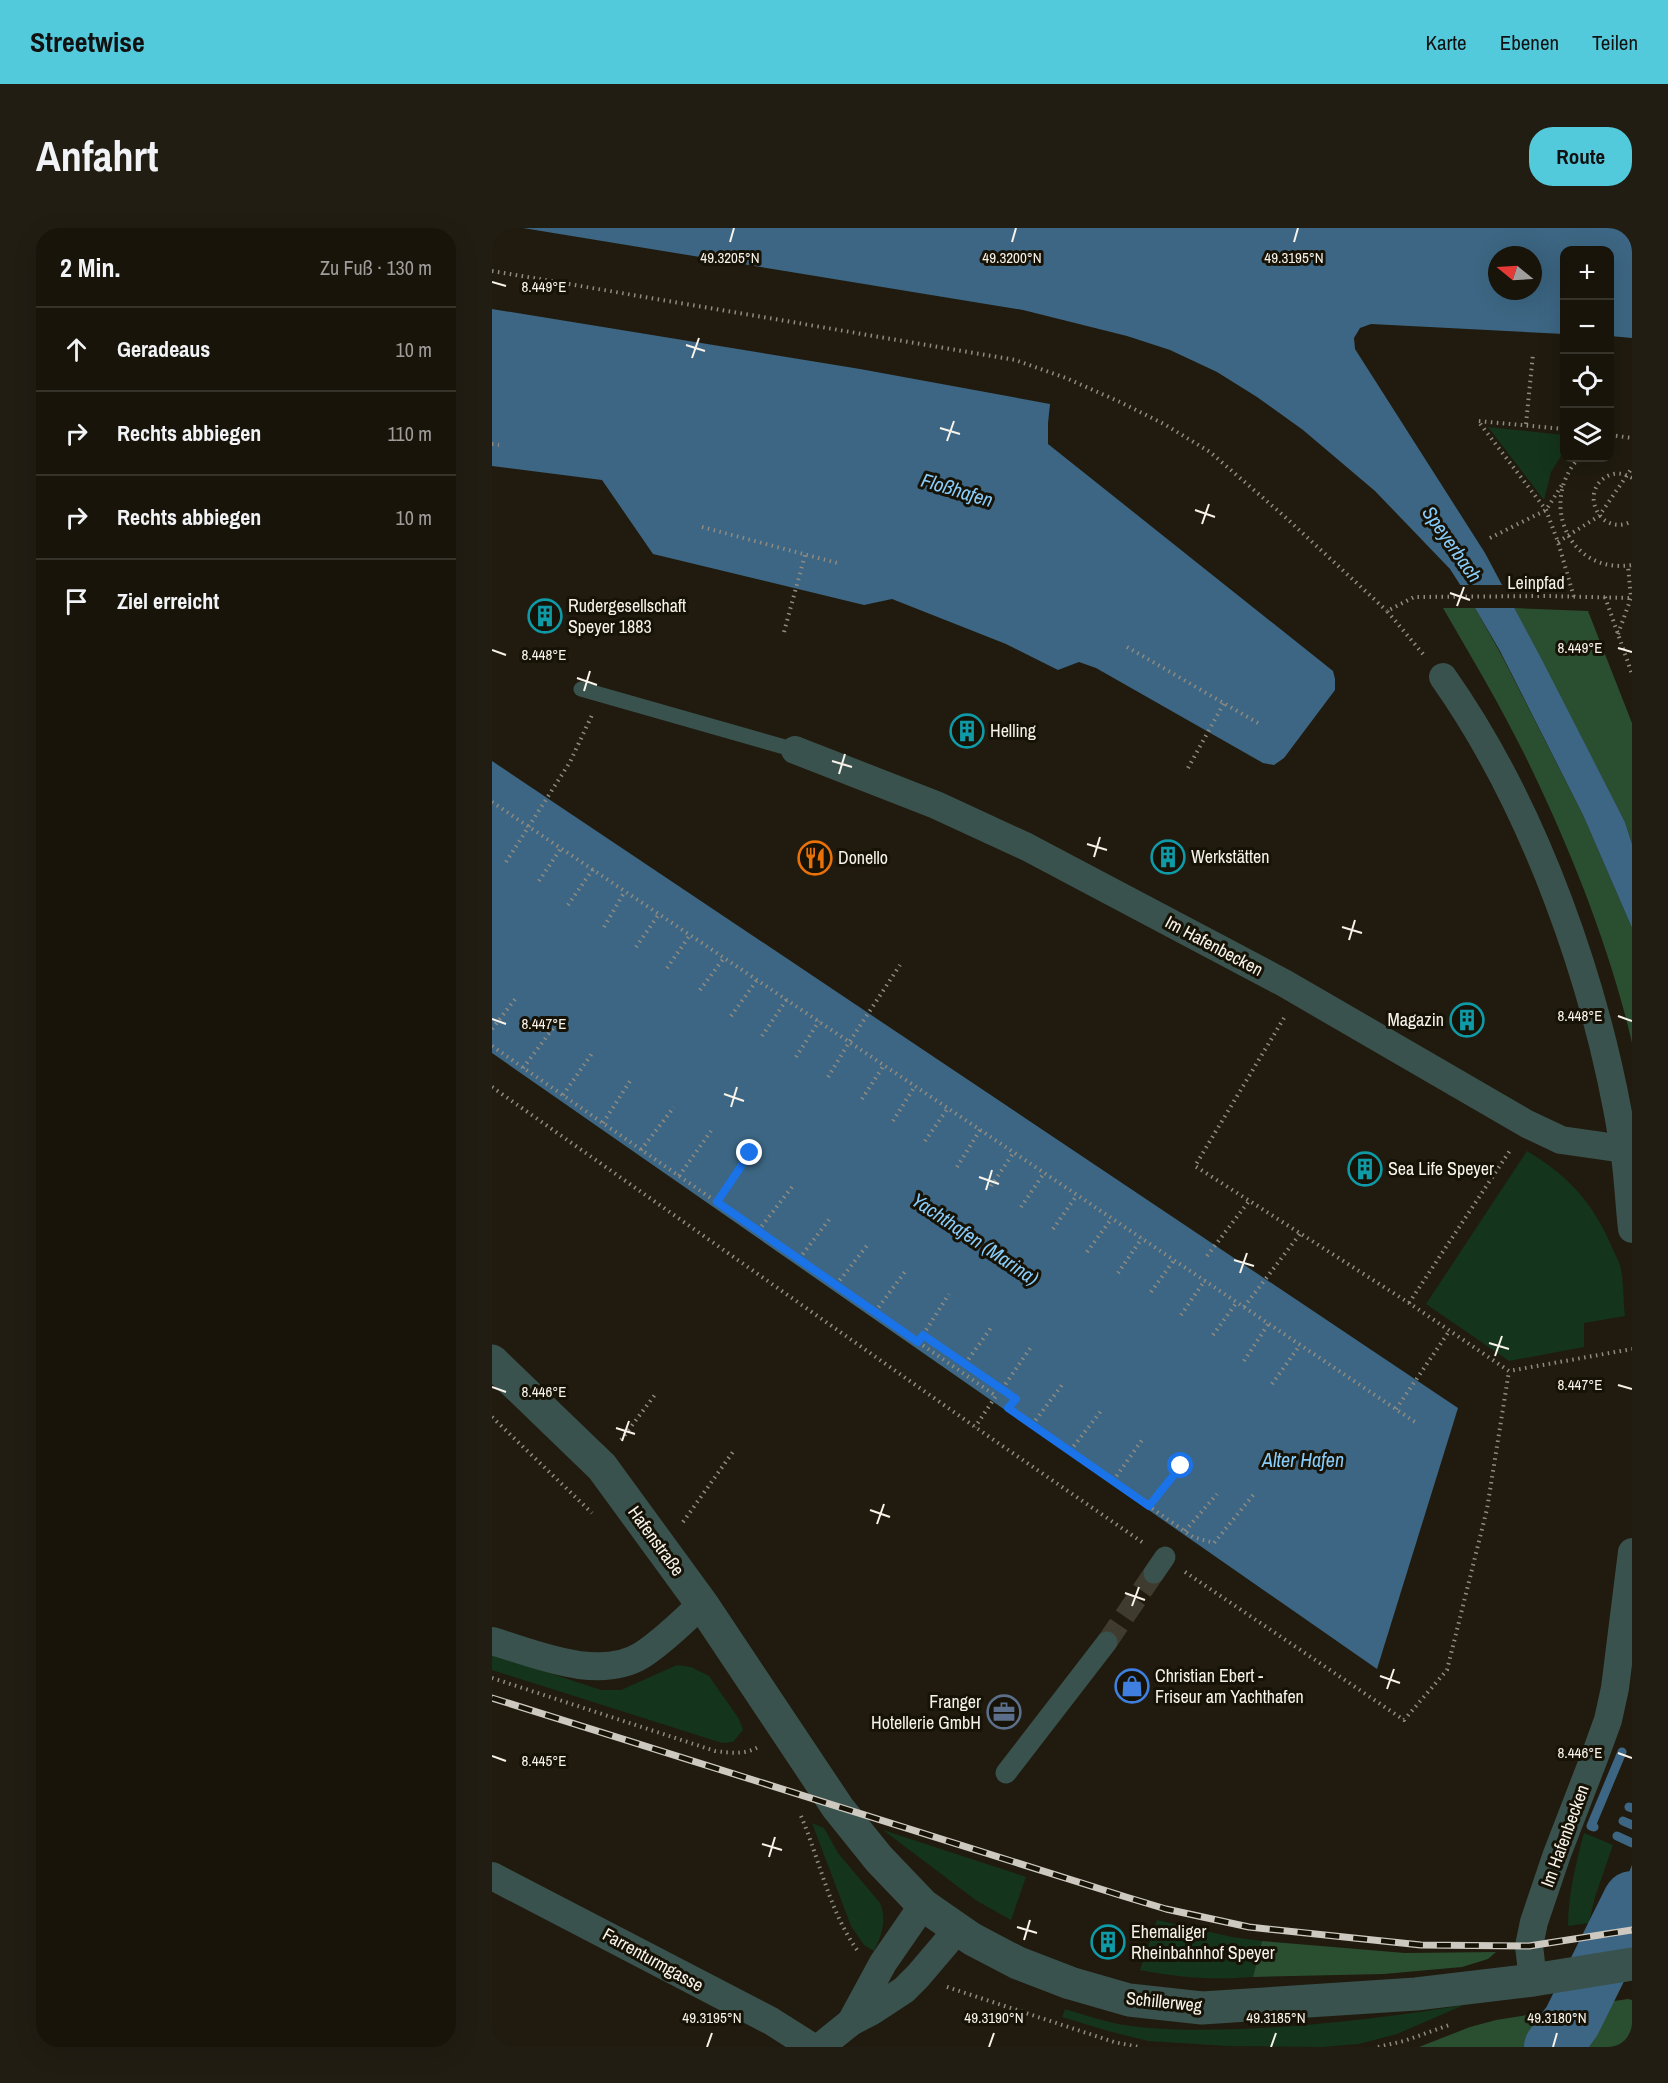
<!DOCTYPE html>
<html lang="de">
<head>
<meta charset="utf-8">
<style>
	:root { --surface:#18140a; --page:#211d13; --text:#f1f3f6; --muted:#9f9e9c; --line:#36332b; --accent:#53cadc }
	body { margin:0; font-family:"Archivo Narrow",sans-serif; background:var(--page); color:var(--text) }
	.controls { position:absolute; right:18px; top:18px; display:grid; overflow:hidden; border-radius:12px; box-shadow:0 6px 24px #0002 }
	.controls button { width:54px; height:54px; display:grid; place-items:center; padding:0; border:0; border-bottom:2px solid var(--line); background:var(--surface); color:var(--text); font:30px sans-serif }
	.compass { position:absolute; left:996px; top:18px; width:54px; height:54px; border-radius:50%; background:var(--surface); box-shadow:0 6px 24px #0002; rotate:288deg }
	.stop { position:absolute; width:18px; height:18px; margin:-14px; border:4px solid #1a73e8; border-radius:50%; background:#fff }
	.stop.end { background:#1a73e8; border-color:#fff; box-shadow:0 2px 6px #0008 }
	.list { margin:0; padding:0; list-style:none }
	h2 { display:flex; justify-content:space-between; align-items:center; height:78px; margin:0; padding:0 24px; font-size:26px }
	h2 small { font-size:20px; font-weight:400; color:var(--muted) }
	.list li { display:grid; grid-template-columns:39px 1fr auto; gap:18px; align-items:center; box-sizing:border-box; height:84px; padding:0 24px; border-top:2px solid var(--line) }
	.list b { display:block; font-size:22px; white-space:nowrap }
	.list em { font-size:20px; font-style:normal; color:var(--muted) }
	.icon { flex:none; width:33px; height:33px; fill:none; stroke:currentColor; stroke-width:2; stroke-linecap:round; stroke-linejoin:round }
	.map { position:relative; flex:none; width:1140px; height:1819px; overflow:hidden; border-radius:24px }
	header { display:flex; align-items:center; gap:36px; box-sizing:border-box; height:84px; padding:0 30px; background:var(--accent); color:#111 }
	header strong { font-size:28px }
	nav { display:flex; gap:33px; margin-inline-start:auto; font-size:21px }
	.intro { display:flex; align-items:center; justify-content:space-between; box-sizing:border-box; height:144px; padding:0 36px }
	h1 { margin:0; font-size:42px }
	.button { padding:15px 27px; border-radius:24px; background:var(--accent); color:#111; font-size:21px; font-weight:700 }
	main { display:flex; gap:36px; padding:0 36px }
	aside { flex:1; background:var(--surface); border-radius:24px; box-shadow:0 6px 24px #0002 }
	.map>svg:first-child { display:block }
</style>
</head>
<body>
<header>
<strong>Streetwise</strong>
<nav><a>Karte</a><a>Ebenen</a><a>Teilen</a></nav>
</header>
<div class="intro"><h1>Anfahrt</h1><a class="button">Route</a></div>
<main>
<aside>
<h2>2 Min.<small>Zu Fuß · 130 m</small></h2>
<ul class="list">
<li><svg class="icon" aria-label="ahead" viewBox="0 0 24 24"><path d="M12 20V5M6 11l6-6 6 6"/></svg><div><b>Geradeaus</b></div><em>10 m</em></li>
<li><svg class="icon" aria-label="right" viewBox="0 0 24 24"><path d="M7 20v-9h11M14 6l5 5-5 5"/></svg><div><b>Rechts abbiegen</b></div><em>110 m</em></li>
<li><svg class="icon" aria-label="right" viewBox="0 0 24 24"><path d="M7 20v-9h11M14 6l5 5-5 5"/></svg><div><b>Rechts abbiegen</b></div><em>10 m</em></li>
<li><svg class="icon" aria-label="arrive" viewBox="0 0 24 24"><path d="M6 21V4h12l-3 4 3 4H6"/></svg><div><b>Ziel erreicht</b></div></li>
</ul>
</aside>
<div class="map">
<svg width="1140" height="1819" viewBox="0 0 1140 1819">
	<rect width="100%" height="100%" fill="#201b0e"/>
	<g fill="#14341b">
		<polygon points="996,199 1072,207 1072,223 1059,244 1052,272"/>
		<path d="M 1035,923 C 1075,947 1100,973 1119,1017 C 1122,1025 1128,1034 1129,1042 C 1132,1057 1131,1073 1133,1088 L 1092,1095 L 1092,1119 L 1017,1133 L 934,1076 Z"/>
		<polygon points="0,1426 109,1462 129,1462 185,1437 199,1439 217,1448 247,1491 251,1502 241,1514 230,1515 0,1442"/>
		<path d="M 320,1595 L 332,1600 L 346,1625 L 388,1675 C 395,1692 390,1707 382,1723 L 372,1717 L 359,1698 Z"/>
		<polygon points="391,1602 534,1649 519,1692 485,1673"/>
		<path d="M 1092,1605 L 1121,1617 L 1103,1669 L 1097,1695 L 1076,1698 C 1076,1666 1084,1635 1092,1605 Z"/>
		<path d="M 665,1692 L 740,1709 L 770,1713 L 761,1749 C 719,1752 689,1750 648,1742 Z"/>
		<path d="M 972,1777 L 905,1806 L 867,1816 L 831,1819 L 734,1818 L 656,1813 L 616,1803 L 570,1789 L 573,1781 C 590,1786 608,1792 626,1796 C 666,1803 708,1802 749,1801 C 824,1798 898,1789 972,1777 Z"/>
	</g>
	<g fill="#2a4e30">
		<path d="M 951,380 L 983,380 L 1010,428 L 1091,587 L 1140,700 L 1140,815 C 1119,723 1080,625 1039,540 C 1013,485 981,432 951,380 Z"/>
		<polygon points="1022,380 1096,383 1140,495 1140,616 1133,594"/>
		<polygon points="770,1713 913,1725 1004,1724 996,1731 970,1739 892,1746 761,1749"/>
		<polygon points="1136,1771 1140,1772 1140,1800 1131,1819 1081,1819 1109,1775"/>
		<polygon points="1072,1781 1042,1819 927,1819 978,1799 1004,1792"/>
	</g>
	<g fill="#3c6683" fill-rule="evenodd">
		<path d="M 31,0 L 1140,0 L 1140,110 L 1118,108 L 1118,22 L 1072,22 L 1072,106 L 879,96 L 868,100 L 862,110 L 863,121 L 993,325 L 1050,432 L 1133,594 L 1140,616 L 1140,700 L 1091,587 L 1008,423 L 983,380 L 958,341 L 883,263 L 811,202 L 765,169 L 725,144 L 678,122 L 635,108 L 531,82 ZM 1005,27 L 1041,27 L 1041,63 L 1005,63 Z"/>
		<polygon points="0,81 368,141 558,176 556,195 556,216 841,443 843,451 843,462 792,530 782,537 771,535 604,440 587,434 566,442 514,416 400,371 372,377 161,326 110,252 0,238"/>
		<polygon points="0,533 966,1180 885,1441 0,825"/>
		<polygon points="1140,1637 1140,1688 1117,1692"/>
		<polygon points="1109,1775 1081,1819 1042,1819 1072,1781"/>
	</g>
	<polygon fill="#201b0e" points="965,357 1013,357 1026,380 979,380"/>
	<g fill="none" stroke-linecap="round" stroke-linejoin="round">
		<g stroke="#3c6683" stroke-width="9">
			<polyline points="1137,1579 1140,1580"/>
			<polyline points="1131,1593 1140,1597"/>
			<polyline points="1102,1599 1099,1598 1130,1524"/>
			<polyline points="1125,1608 1140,1615"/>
		</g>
		<polyline stroke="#3c6683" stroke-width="58" points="1061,1819 1080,1793 1140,1672"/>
		<polyline stroke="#403b2f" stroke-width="21" stroke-dasharray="21 10" stroke-linecap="butt" points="615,1414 662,1345"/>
		<g stroke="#8f8b80" stroke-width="4" stroke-dasharray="1.5 4.5" stroke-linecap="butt">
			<polyline points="0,43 523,132 574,150 628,174 672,196 718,224 792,288 895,383"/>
			<polyline points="1034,196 1041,126"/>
			<polyline points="1072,201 986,193 1054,282 1066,314 1082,369"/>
			<polyline points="1118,207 1140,210"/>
			<polyline points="0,216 7,217"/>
			<path d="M 1087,230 C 1046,274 1077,347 1140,337"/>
			<path d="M 1140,250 C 1133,246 1126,244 1118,247 C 1085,260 1107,311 1140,293"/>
			<polyline points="210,299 349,336"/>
			<polyline points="998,310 1054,282 1070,257"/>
			<polyline points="1066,314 1107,288 1140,240"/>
			<polyline points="1113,369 1140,446"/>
			<polyline points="292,404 313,327"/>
			<polyline points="1126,406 1139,370 1136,338"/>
			<polyline points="635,419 766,495"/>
			<polyline points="931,426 895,383 922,369 1055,368 1140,370"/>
			<polyline points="696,540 732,475"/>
			<polyline points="0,574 926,1196"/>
			<polyline points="14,634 78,534 100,487"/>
			<polyline points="47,653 69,620"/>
			<polyline points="76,677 101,641"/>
			<polyline points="112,699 133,663"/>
			<polyline points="144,719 167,686"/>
			<polyline points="175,740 198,707"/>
			<polyline points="208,762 232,730"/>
			<polyline points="239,788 265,752"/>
			<polyline points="792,790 703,938 917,1075 1017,1143 1140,1121"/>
			<polyline points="0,801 24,770"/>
			<polyline points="270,808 295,771"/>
			<polyline points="0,818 426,1114 431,1107 524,1171 516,1180 701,1309 722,1315 762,1266"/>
			<polyline points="304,829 327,793"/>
			<polyline points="31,840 62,799"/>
			<polyline points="336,849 358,813 408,737"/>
			<polyline points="0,859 496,1208 650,1314"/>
			<polyline points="71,867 101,824"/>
			<polyline points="370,871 392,837"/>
			<polyline points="401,893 423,858"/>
			<polyline points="111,895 140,850"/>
			<polyline points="433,913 456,880"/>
			<polyline points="149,922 182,879"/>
			<polyline points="465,939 488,902"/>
			<polyline points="187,948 219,903"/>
			<polyline points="499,958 522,924"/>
			<polyline points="225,974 258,925"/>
			<polyline points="529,979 552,945"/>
			<polyline points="561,1001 585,967"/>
			<polyline points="266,1003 300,959"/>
			<polyline points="595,1024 620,990"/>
			<polyline points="715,1028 757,973"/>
			<polyline points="307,1031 339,989"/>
			<polyline points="626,1045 650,1010"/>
			<polyline points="344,1057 377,1015"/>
			<polyline points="659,1064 682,1032"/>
			<polyline points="917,1075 1019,921"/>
			<polyline points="752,1079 808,1006"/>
			<polyline points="383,1084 415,1041"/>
			<polyline points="689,1087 713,1052"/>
			<polyline points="431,1107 457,1066"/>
			<polyline points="721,1107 745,1074"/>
			<polyline points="426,1114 504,1168 483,1199"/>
			<polyline points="752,1133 777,1095"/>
			<polyline points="473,1136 501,1097"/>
			<polyline points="780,1156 808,1117"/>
			<polyline points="510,1161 539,1119"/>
			<polyline points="904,1181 958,1102"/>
			<polyline points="0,1189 100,1285"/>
			<polyline points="540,1197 570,1157"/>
			<polyline points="129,1212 165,1164"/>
			<polyline points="578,1223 609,1183"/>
			<polyline points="621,1253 650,1212"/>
			<polyline points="657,1278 689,1238"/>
			<polyline points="191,1294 243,1221"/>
			<polyline points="693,1303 725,1266"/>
			<polyline points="693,1344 912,1492 955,1442 995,1281 1017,1143"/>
			<path d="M 0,1450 L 223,1523 C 240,1525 253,1527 268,1518"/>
			<path d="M 309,1588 C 328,1633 337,1682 365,1722"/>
			<polyline points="455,1759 622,1814 646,1819"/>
			<polyline points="886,1819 912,1813 957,1797"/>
		</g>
		<polyline stroke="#3a524e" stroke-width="15" points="89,461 303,522"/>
		<g stroke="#3a524e" stroke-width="21">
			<polyline points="662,1345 673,1329"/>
			<polyline points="514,1545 615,1414"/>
		</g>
		<g stroke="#3a524e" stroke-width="28">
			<path d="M 951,449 C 1044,581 1107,761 1132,920 C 1136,947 1137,974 1140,1001"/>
			<polyline points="303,522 444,577 535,619 792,755 1035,896 1069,912 1132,921"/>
			<path d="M 0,1413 C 44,1426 107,1454 150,1427 C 172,1413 191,1393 210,1376"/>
			<polyline points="0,1648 279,1793 320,1819"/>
			<polyline points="1041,1752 1037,1718 1042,1694 1065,1626 1104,1525 1116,1492 1123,1460 1140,1324"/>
			<polyline points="359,1794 391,1735 431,1677"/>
			<polyline points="328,1819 359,1794 380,1783 412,1762 426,1748 466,1701"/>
		</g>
		<polyline stroke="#3a524e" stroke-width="33" points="0,1133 110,1239 210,1376 346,1580 387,1631 431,1677 480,1711 526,1735 578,1755 637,1772 710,1780 924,1766 1041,1752 1140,1736"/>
		<defs>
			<polyline id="rail" points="0,1470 634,1669 674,1681 757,1699 929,1717 1037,1718 1140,1702"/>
		</defs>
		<use href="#rail" stroke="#cdc9c0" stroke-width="7"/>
		<use href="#rail" stroke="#171206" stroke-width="4.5" stroke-dasharray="14" stroke-linecap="butt"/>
	</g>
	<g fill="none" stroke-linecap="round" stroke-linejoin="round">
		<polyline stroke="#1a73e8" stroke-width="8" points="258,925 225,974 426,1114 431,1107 524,1171 516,1180 657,1278 689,1238"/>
	</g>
	<path fill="none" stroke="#f7f3eb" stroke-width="2" d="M 238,14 L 242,0M 520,14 L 524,0M 802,14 L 806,0M 0,54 L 14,58M 194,117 L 213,123M 200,130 L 207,110M 448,200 L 468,206M 455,213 L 462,193M 703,282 L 723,289M 710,296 L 717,276M 958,365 L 978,372M 965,378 L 972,359M 1126,420 L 1140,424M 0,422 L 14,427M 85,450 L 105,457M 92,463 L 98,443M 340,533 L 360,539M 347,546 L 353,526M 595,616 L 615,622M 602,629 L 608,609M 850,699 L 870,705M 857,712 L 863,692M 1126,788 L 1140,793M 0,791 L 14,796M 232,866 L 252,873M 239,879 L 245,859M 487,949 L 507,956M 494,962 L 500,942M 742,1032 L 762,1038M 748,1045 L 755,1025M 997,1115 L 1017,1121M 1003,1128 L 1010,1108M 1126,1157 L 1140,1161M 0,1159 L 14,1164M 124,1200 L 143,1206M 130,1213 L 137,1193M 378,1282 L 398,1289M 385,1296 L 392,1276M 633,1365 L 653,1372M 640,1378 L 647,1359M 888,1448 L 908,1455M 895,1461 L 902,1441M 1126,1525 L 1140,1530M 0,1528 L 14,1533M 270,1616 L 290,1622M 277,1629 L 283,1609M 525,1699 L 545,1705M 532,1712 L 538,1692M 215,1819 L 220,1805M 497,1819 L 502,1805M 779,1819 L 784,1805M 1061,1819 L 1065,1805"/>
	<defs>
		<symbol id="building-ring" viewBox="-11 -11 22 22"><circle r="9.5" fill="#171206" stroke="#0f9aa8" stroke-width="1.5"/><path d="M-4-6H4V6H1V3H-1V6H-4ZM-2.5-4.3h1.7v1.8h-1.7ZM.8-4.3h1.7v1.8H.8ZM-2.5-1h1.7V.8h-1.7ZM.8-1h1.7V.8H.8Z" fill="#0f9aa8"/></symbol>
		<symbol id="restaurant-ring" viewBox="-11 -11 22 22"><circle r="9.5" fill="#171206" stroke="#e8710a" stroke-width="1.5"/><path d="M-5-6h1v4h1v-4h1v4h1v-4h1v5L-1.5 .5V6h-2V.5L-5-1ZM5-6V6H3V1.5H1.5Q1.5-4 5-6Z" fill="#e8710a"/></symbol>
		<symbol id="shop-ring" viewBox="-11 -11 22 22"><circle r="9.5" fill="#171206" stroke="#3f7fe0" stroke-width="1.5"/><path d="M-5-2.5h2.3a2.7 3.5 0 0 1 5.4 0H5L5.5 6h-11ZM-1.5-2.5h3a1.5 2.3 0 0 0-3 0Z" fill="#3f7fe0"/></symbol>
		<symbol id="office-ring" viewBox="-11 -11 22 22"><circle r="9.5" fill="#171206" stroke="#5c6f8a" stroke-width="1.5"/><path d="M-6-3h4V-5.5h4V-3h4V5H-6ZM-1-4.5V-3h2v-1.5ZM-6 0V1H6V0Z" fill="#5c6f8a"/></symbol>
	</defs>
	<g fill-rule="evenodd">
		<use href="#building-ring" x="34" y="369" width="38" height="38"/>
		<use href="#building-ring" x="456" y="484" width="38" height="38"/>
		<use href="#building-ring" x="657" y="610" width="38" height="38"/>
		<use href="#restaurant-ring" x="304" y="611" width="38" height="38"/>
		<use href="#building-ring" x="956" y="773" width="38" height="38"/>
		<use href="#building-ring" x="854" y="922" width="38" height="38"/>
		<use href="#shop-ring" x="621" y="1439" width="38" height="38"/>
		<use href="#office-ring" x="493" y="1465" width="38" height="38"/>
		<use href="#building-ring" x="597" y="1695" width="38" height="38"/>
	</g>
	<g text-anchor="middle" stroke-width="6" stroke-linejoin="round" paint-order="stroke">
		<g font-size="18" fill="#f7f3eb" stroke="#171206">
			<text x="1044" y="361">Leinpfad</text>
			<text transform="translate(722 718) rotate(28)" y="6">Im Hafenbecken</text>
			<text transform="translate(164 1313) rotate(54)" y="6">Hafenstraße</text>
			<text transform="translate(1073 1608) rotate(-70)" y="6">Im Hafenbecken</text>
			<text transform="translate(161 1732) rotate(29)" y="6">Farrenturmgasse</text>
			<text transform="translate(672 1774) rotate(6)" y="6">Schillerweg</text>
		</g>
		<g font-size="18" fill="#f7f3eb" stroke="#171206" text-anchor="start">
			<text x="76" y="384">Rudergesellschaft<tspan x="76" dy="21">Speyer 1883</tspan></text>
			<text x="498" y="509">Helling</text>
			<text x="699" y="635">Werkstätten</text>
			<text x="346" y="636">Donello</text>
			<text x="952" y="798" text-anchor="end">Magazin</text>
			<text x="896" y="947">Sea Life Speyer</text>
			<text x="663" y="1454">Christian Ebert -<tspan x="663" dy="21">Friseur am Yachthafen</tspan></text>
			<text x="489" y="1480" text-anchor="end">Franger<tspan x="489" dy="21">Hotellerie GmbH</tspan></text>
			<text x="639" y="1710">Ehemaliger<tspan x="639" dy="21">Rheinbahnhof Speyer</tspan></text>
		</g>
		<g font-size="20" font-style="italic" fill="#88cdfb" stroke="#171206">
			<text transform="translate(465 262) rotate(17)" y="7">Floßhafen</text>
			<text transform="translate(960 316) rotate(55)" y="7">Speyerbach</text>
			<text transform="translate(483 1011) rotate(34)" y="7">Yachthafen (Marina)</text>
			<text x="811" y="1239">Alter Hafen</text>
		</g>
	</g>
	<g font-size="15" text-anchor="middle" fill="#f7f3eb" stroke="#171206" stroke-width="6" stroke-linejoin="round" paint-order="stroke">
		<text x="238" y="35">49.3205°N</text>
		<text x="520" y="35">49.3200°N</text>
		<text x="802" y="35">49.3195°N</text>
		<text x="52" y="64">8.449°E</text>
		<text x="1088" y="425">8.449°E</text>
		<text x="52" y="432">8.448°E</text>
		<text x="1088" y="793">8.448°E</text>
		<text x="52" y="801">8.447°E</text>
		<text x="1088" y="1162">8.447°E</text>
		<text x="52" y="1169">8.446°E</text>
		<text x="1088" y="1530">8.446°E</text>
		<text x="52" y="1538">8.445°E</text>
		<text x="220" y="1795">49.3195°N</text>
		<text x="502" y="1795">49.3190°N</text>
		<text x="784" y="1795">49.3185°N</text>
		<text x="1065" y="1795">49.3180°N</text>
	</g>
</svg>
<div class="controls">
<button>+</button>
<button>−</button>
<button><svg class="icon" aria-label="locate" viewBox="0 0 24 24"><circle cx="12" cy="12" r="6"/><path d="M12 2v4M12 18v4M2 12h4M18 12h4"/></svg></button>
<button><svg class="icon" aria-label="layers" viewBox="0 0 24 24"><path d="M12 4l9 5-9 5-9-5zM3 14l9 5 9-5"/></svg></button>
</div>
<svg class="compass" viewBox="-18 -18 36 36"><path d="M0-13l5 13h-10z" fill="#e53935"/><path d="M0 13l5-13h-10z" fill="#9f9e9c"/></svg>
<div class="stop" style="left:689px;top:1238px"></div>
<div class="stop end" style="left:258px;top:925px"></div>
</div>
</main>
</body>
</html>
